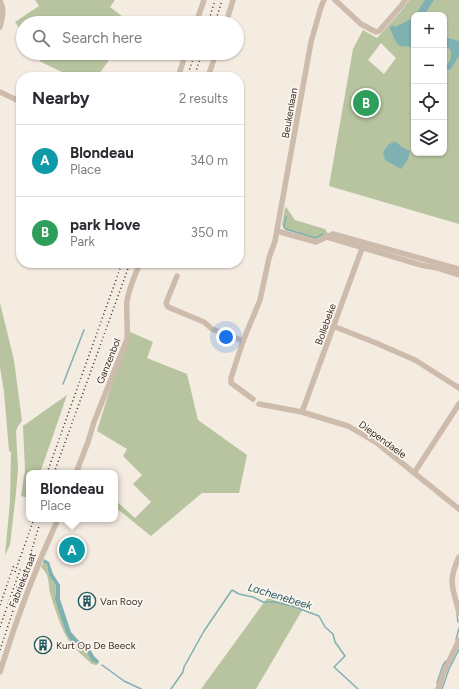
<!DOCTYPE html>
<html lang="en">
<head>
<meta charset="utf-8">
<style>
	:root { --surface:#fff; --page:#f2f2f3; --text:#2b2b33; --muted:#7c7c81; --line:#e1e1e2; --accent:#1f5a5e }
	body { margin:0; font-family:Figtree,sans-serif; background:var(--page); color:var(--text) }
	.controls { position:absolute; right:12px; top:12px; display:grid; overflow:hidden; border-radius:8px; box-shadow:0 1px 3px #0004 }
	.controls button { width:36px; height:36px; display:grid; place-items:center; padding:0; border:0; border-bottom:1px solid var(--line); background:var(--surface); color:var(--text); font:20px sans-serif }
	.you { position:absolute; left:226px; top:337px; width:14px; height:14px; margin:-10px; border:3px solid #fff; border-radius:50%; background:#1a73e8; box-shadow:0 0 0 6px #1a73e833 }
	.badge { display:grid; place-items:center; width:26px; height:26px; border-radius:50%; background:var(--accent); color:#fff; font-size:13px; font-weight:700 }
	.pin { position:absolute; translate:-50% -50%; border:2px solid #fff; box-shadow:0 1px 4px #0006 }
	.popup { position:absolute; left:26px; top:470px; width:92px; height:52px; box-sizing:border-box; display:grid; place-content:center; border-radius:8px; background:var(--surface); filter:drop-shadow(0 1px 3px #0005); font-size:13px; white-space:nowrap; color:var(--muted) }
	.popup b { font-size:15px; color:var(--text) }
	.popup::after { content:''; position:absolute; left:50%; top:100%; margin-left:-8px; border:8px solid transparent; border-top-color:var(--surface) }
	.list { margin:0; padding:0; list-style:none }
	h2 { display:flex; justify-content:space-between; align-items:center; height:52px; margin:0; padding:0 16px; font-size:17px }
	h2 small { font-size:13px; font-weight:400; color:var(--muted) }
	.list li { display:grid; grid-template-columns:26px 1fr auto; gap:12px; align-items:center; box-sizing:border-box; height:72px; padding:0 16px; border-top:1px solid var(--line) }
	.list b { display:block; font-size:15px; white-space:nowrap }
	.list p { margin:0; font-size:13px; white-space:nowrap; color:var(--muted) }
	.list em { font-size:13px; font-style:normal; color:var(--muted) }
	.icon { flex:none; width:22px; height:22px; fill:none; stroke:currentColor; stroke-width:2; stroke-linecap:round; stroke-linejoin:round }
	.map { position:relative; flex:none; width:459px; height:689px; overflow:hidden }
	.search { position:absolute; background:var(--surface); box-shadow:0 1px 3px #0004; left:16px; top:16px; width:228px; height:44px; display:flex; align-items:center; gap:10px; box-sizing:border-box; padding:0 14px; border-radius:22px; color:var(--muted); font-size:15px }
	.panel { position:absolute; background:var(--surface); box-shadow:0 1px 3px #0004; left:16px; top:72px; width:228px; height:196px; border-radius:16px }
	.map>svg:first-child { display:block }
</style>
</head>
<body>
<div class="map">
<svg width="459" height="689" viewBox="0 0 459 689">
	<rect width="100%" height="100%" fill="#f4ebe1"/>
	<g fill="#b8c4a0" fill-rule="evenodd">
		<polygon points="35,0 115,0 110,7 131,23 23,23 23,34 15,22 39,6"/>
		<path d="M 409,0 L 459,0 L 459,224 L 329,186 L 353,49 L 363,30 L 377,38 L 401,11 ZM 414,15 L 444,15 L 444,153 L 414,153 ZM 381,43 L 396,58 L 384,74 L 368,60 Z"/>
		<polygon points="35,53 114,53 97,77 68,77 62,72 41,62"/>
		<polygon points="286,207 295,220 325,229 328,234 316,239 285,230 282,225 285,208"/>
		<polygon points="0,303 14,360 22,421 18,426 16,431 18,469 16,493 10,545 5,555 10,502 11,452 9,451 4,392 0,367"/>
		<polygon points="128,331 153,342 147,358 187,374 198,420 247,455 239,493 202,493 151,536 115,507 115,500 135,518 151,502 133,484 142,475 123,456 127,449 97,431"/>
		<polygon points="67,395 40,473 29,473 29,498 21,496 25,470 23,426"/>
		<path d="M 43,563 L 47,564 L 49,576 L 56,585 L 55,595 L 66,633 L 72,643 L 85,649 L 96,663 L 98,664 L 96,665 L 92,664 C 84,657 76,650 70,642 C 62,632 54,606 50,593 C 48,583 50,575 41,567 Z"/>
		<polygon points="268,597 304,607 256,689 201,689"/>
	</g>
	<g fill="#7fb0b2">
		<polygon points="425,0 434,0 424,15 415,15"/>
		<path d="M 414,16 L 414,47 L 400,46 C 393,41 394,33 389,28 L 392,25 L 395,27 C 402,23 408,22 414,16 Z"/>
		<path d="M 444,37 L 459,41 L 459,56 L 450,70 L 444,69 L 444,66 L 447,65 C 451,60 452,55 450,49 L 444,46 Z"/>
		<polygon points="393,142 396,142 402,147 410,151 408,159 401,169 385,160 383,152 388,145"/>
		<polygon points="44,559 49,562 53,574 60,585 60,599 71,632 78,640 87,644 94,656 99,661 98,664 92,661 85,649 72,643 66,633 55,599 56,585 49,576 47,564 43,563"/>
	</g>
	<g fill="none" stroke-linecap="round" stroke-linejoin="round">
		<g stroke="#7fb0b2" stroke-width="1.5">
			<polyline points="286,217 284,227 286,229 315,238 323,234"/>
			<polyline points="63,384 84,330"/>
			<polyline points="457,614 458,622"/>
			<polyline points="456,640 459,628"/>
			<polyline points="102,665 124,681 141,689"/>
			<polyline points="437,683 443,665 446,661"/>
			<polyline points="171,689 183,672 184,667 204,631 232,590 239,594 253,597 263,602 275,602 292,606 319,616 325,627 333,634 335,642 345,656 334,667 358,689"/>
			<polyline points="442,689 449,669 459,649"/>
		</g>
		<g stroke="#cdbbac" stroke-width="5.5">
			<polyline points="335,0 361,24 376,32 379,31 401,6 405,0"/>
			<path d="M 0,1 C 5,10 2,18 0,27"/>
			<polyline points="196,23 204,0"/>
			<polyline points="226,23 233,0"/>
			<polyline points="178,77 186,53"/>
			<polyline points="208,77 216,53"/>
			<polyline points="0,92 21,102"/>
			<polyline points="277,231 316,242 333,234 459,269"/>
			<polyline points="327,237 421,265 437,268 459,275"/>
			<polyline points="177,276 166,303 168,307 204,322 212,329 243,341"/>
			<polyline points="333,326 376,343 415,360 459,388"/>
			<polyline points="253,399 231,383 231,378 243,341 260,300 269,258 275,241 311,42 321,7 324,0"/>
			<polyline points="259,404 302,412 348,426 377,443 459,509"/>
			<polyline points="302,412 364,243"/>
			<path d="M 76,473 L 88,442 L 94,422 L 127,339 C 128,327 126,314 127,301 C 129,288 135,275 140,263"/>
			<polyline points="414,473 459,404"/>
			<path d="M 459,557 C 447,583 453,587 459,613"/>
			<path d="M 0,672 C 16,620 35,569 58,519"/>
			<polyline points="438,689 443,674 459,640"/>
		</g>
		<g stroke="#3b302b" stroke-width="1.5" stroke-dasharray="1 3" stroke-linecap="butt">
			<polyline points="208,23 215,0"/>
			<polyline points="215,23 222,0"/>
			<polyline points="187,77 195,53"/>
			<polyline points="194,77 202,53"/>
			<polyline points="47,473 122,263"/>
			<polyline points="54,473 130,263"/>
			<polyline points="15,572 34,519"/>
			<polyline points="0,605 14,565"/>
			<polyline points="0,627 21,567"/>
			<polyline points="0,650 16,602 39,526"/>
		</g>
	</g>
	<defs>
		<symbol id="building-ring" viewBox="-11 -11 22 22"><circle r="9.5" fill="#fbf5ee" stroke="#1f5a5e" stroke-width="1.5"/><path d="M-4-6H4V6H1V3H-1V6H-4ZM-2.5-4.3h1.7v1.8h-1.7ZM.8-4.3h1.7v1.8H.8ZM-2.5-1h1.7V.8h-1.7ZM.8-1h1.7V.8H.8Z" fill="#1f5a5e"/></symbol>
	</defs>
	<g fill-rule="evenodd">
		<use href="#building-ring" x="77" y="591" width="20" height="20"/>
		<use href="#building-ring" x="33" y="635" width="20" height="20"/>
	</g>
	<g text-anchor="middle" stroke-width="3.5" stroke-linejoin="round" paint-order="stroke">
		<g font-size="10" fill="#3b302b" stroke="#fbf5ee">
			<text transform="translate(289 113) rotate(-80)" y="4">Beukenlaan</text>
			<text transform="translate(325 324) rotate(-70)" y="4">Bollebeke</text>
			<text transform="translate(108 361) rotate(-68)" y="4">Ganzenbol</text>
			<text transform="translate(383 439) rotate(36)" y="4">Diependaele</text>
			<text transform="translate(22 580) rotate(-69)" y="4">Fabriekstraat</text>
		</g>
		<g font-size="10" fill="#3b302b" stroke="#fbf5ee" text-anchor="start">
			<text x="100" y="605">Van Rooy</text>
			<text x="56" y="649">Kurt Op De Beeck</text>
		</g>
		<g font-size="11" font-style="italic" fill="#1f5a5e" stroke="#fbf5ee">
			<text transform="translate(280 596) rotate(17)" y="4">Lachenebeek</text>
		</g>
	</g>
</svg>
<div class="controls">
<button>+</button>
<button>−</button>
<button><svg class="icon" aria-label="locate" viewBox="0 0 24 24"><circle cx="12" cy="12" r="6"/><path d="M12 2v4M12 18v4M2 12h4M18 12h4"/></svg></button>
<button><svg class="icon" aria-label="layers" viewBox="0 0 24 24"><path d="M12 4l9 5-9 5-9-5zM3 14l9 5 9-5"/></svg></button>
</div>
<div class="you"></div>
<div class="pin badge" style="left:72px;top:550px;background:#0f9aa8">A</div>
<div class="popup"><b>Blondeau</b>Place</div>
<div class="pin badge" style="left:366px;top:103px;background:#2e9e5b">B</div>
<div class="search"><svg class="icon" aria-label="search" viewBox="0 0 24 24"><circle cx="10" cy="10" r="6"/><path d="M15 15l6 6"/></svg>Search here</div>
<section class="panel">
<h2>Nearby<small>2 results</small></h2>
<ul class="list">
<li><span class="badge" style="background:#0f9aa8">A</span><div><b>Blondeau</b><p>Place</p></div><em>340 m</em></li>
<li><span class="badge" style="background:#2e9e5b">B</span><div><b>park Hove</b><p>Park</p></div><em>350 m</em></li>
</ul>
</section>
</div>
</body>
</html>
